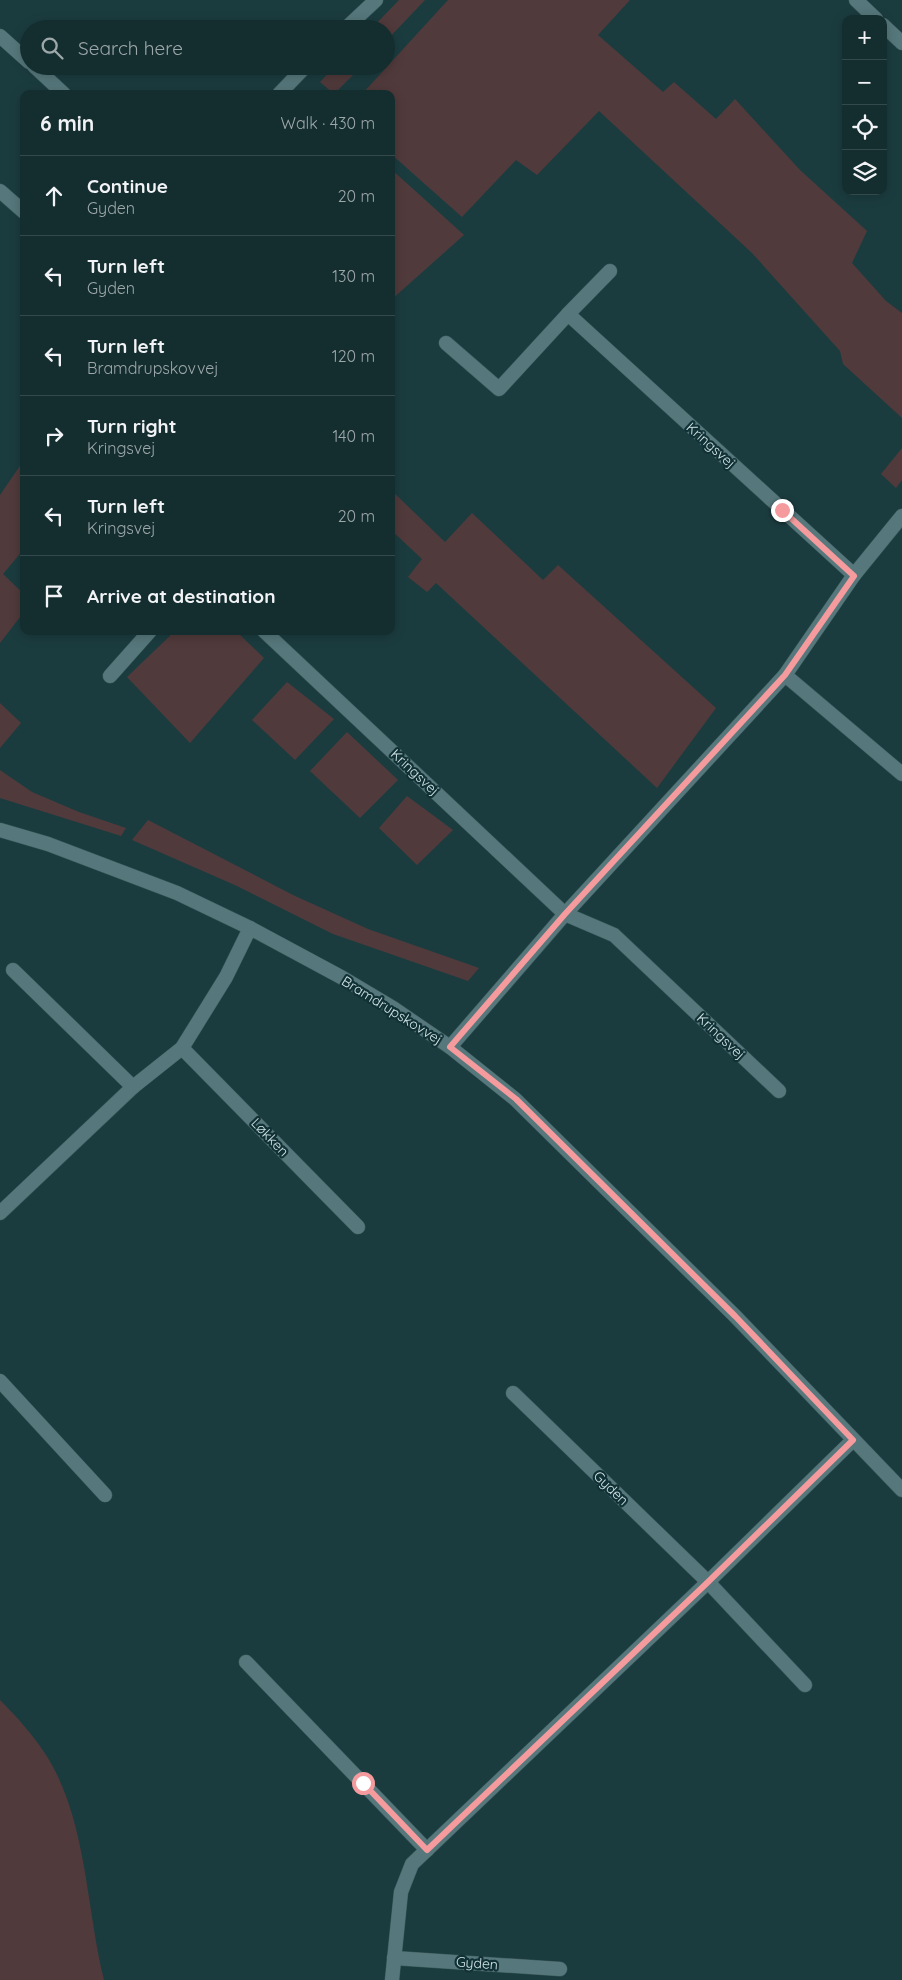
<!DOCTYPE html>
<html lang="en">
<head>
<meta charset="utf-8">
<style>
	:root { --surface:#142d2f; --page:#21393b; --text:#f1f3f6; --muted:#9da8aa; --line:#33494b }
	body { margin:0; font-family:Quicksand,sans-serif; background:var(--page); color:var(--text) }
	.controls { position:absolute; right:15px; top:15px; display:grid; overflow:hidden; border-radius:10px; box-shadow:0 2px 12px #0003 }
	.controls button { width:45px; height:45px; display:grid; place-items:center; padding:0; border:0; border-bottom:1px solid var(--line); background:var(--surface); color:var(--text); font:25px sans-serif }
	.stop { position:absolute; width:15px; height:15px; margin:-11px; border:4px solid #f59b9e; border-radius:50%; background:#fff }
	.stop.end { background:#f59b9e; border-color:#fff; box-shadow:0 1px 5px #0008 }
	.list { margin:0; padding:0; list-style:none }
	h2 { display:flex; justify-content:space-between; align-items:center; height:65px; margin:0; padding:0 20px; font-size:21px }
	h2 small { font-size:16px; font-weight:400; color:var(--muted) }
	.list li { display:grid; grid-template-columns:32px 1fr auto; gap:15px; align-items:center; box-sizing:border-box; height:80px; padding:0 20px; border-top:1px solid var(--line) }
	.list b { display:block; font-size:19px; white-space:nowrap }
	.list p { margin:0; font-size:16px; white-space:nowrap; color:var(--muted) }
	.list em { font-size:16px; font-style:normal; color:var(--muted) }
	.icon { flex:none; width:28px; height:28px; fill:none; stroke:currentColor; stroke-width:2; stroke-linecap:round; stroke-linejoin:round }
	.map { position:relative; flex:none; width:902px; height:1980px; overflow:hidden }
	.search { position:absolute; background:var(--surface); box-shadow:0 2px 12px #0003; left:20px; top:20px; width:375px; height:55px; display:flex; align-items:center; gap:12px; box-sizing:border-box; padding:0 18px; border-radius:28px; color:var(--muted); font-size:19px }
	.panel { position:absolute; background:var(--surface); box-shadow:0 2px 12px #0003; left:20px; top:90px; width:375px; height:545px; border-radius:10px }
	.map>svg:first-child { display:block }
</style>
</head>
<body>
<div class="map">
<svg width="902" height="1980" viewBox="0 0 902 1980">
	<rect width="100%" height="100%" fill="#1b3c3f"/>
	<g fill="#513a3b">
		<polygon points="399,0 425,0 386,41 386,29 371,29"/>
		<polygon points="448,0 630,0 598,35 663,92 674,82 716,119 735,99 800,170 867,231 852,263 886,301 902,313 902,418 843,364 840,351 752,253 599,111 537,175 516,160 462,217 391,154 391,94 362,94"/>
		<polygon points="335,66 362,66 334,94 320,82"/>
		<polygon points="391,169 464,235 391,300"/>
		<polygon points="902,448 902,480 896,488 881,474"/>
		<polygon points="24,460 24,549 3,574 24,594 24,612 0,643 0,495"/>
		<polygon points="391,490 445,542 472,513 543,580 558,565 716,708 657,788 436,583 427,592 408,577 422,559 391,530"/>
		<polygon points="175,631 236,631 264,658 190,743 127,677"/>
		<polygon points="287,682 334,719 295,760 252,720"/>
		<polygon points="0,703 21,723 0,748"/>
		<polygon points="347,732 398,780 360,818 310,771"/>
		<polygon points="0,770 32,792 79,812 126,828 121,836 0,798"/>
		<polygon points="407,796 453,830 417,865 379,828"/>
		<polygon points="148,820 293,895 368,929 479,968 468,981 333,934 237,886 132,840"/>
		<path d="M 0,1700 C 17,1717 33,1735 46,1755 C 87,1819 86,1908 104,1980 L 0,1980 Z"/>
	</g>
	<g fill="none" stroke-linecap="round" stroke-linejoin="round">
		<defs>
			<g id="minor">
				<polyline points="856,0 876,19"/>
				<polyline points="883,25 902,43"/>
				<polyline points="345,29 376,0"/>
				<polyline points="0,36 29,62"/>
				<polyline points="34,66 64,94"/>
				<polyline points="279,94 306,66"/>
				<polyline points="0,191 24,212"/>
				<polyline points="568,314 610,271"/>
				<polyline points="446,343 499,389 568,314 854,575"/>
				<polyline points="264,631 565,914 614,935 779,1091"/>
				<polyline points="785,675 902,774"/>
				<polyline points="110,676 150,631"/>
				<polyline points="13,970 133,1087"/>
				<polyline points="450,1047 565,914 785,675 854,575 902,516"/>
				<polyline points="182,1048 358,1227"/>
				<polyline points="0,1213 133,1087 182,1048 226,977 250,928"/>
				<polyline points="0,1381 105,1495"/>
				<polyline points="513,1393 708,1582 805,1685"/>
				<polyline points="246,1662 427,1850"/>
				<polyline points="394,1958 560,1969"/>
				<polyline points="392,1980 401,1892 412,1864 708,1582 853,1440"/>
			</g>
			<polyline id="tertiary" points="0,830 48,844 177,893 250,928 341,977 393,1008 450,1047 515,1099 735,1316 902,1490"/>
		</defs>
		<use href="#minor" stroke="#3c595c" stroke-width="15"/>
		<use href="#tertiary" stroke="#3c595c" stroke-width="15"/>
		<use href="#minor" stroke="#56787c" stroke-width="14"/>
		<use href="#tertiary" stroke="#56787c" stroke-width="14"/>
	</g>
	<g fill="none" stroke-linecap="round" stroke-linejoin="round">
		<polyline stroke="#f59b9e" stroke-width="6" points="363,1783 427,1850 708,1582 853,1440 735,1316 516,1099 450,1047 565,914 785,675 854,576 782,510"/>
	</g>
	<g text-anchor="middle" stroke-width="4.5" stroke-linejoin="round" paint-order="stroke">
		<g font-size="14" fill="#d3e5e7" stroke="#103135">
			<text transform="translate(711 445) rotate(42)" y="5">Kringsvej</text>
			<text transform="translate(415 772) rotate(43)" y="5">Kringsvej</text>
			<text transform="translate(392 1010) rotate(32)" y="5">Bramdrupskovvej</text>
			<text transform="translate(721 1036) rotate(43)" y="5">Kringsvej</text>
			<text transform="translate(270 1137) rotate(46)" y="5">Løkken</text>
			<text transform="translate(611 1488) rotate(44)" y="5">Gyden</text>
			<text transform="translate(477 1963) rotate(4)" y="5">Gyden</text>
		</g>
	</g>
</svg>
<div class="controls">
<button>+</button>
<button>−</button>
<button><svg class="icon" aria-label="locate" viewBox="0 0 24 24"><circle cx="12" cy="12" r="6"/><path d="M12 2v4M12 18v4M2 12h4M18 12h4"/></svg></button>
<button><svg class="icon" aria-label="layers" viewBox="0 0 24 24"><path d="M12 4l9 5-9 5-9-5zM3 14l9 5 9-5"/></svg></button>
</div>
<div class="stop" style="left:363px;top:1783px"></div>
<div class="stop end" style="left:782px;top:510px"></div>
<div class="search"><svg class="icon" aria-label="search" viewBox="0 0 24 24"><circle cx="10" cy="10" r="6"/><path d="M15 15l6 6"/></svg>Search here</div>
<section class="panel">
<h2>6 min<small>Walk · 430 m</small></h2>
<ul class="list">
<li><svg class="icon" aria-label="ahead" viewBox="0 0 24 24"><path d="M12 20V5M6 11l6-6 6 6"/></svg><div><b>Continue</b><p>Gyden</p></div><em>20 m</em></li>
<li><svg class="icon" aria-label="left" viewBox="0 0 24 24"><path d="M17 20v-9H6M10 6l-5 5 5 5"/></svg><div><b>Turn left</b><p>Gyden</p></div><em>130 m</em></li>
<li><svg class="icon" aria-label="left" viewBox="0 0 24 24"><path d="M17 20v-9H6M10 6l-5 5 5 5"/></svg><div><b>Turn left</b><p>Bramdrupskovvej</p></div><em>120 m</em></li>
<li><svg class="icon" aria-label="right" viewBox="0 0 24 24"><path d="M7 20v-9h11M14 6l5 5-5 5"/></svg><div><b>Turn right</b><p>Kringsvej</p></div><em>140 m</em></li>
<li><svg class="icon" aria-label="left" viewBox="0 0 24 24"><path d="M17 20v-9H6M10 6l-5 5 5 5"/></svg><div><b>Turn left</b><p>Kringsvej</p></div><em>20 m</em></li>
<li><svg class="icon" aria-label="arrive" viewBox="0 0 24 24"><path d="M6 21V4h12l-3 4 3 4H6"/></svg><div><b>Arrive at destination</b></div></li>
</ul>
</section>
</div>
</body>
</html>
